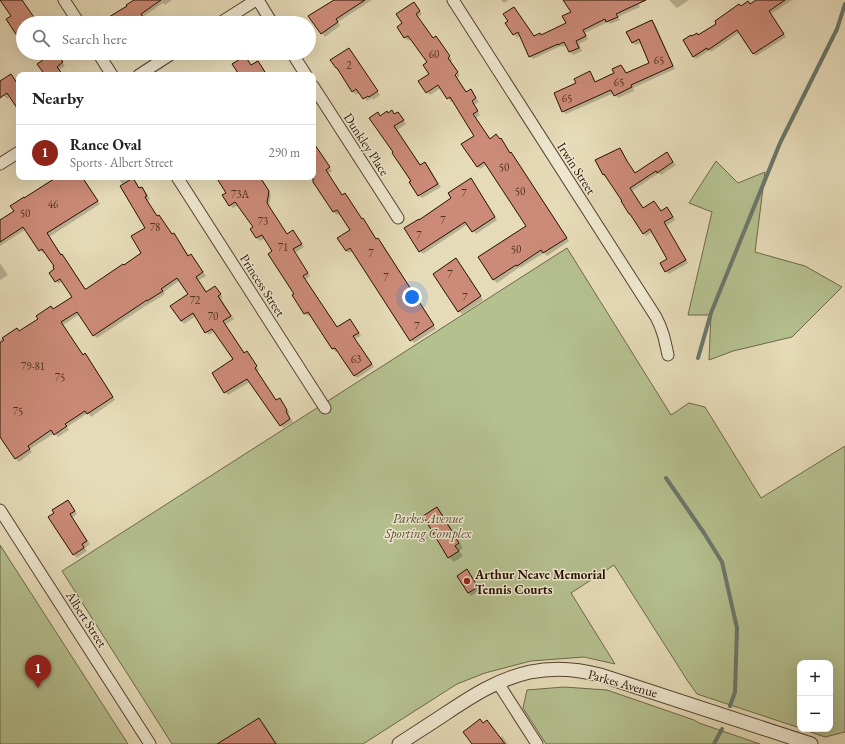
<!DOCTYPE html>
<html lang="en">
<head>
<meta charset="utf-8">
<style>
	:root { --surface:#fff; --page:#f6f6f6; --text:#222; --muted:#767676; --line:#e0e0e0; --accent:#8f2418 }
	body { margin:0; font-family:"EB Garamond",serif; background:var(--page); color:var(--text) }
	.controls { position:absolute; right:12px; bottom:12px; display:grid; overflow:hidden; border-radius:8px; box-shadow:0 4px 16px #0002 }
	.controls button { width:36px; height:36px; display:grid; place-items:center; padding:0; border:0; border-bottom:1px solid var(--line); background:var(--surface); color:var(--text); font:20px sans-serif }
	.you { position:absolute; left:412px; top:297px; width:14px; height:14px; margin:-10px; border:3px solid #fff; border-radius:50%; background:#1a73e8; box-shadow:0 0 0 6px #1a73e833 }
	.badge { display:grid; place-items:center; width:26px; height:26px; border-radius:50%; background:var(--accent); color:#fff; font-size:13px; font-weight:700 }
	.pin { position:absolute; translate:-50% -33px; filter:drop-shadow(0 1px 2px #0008) }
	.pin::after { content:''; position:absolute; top:21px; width:14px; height:12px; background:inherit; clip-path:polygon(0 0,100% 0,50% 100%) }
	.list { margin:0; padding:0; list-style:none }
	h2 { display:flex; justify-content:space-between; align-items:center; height:52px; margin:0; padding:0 16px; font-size:17px }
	h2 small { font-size:13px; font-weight:400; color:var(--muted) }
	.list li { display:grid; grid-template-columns:26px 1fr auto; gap:12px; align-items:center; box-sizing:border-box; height:56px; padding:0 16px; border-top:1px solid var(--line) }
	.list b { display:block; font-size:15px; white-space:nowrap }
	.list p { margin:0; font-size:13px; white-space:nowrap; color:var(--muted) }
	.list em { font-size:13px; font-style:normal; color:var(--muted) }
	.icon { flex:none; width:22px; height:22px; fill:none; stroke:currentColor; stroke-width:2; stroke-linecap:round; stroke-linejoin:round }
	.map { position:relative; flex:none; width:845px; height:744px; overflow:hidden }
	.search { position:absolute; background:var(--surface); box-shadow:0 4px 16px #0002; left:16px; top:16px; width:300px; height:44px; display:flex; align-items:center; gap:10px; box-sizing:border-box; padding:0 14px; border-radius:22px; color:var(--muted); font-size:15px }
	.panel { position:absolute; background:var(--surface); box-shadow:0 4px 16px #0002; left:16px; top:72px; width:300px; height:108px; border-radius:8px }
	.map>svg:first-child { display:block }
</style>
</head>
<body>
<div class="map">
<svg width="845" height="744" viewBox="0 0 845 744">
	<rect width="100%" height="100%" fill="#e6dbb8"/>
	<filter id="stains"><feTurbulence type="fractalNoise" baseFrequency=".005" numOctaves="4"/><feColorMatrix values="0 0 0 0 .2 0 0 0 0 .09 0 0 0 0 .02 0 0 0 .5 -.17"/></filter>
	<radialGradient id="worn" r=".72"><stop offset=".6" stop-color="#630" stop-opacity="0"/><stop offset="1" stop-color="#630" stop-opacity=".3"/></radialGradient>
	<g fill="#b5c08f" stroke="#6d6848">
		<polygon points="716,161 738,183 765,172 755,252 805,266 842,287 792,337 733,351 709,360 711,315 688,315 712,212 689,203"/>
		<polygon points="567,248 671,415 689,403 705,407 761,498 845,446 845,732 825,737 802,729 830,729 830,663 800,663 800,728 697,694 687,680 614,565 571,593 615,664 584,657 531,661 485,673 457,684 363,744 172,744 62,571"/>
		<polygon points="0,545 128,744 0,744"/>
		<polygon points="564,687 607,690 694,720 699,723 760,744 546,744 523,708 527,690"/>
	</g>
	<g fill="#0003">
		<polygon points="136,0 172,0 165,5 163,3 143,17 145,20 141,23 109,23"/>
		<polygon points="339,0 372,0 338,22 340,26 325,37 310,17"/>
		<polygon points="501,0 509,0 504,3"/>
		<polygon points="579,0 637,0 640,7 618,17 620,20 610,24 608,22 585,33 588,39 579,44 582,51 573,55 570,52 567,45 562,47 561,46 533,59 530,56 521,35 517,38 507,23 509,22 514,8 535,37 541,36 567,24"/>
		<polygon points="669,0 689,0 677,8"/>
		<polygon points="762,0 792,0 771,14 786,37 756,56 753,53 740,32 711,52 710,50 696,59 693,56 698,36 718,24 741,7 750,5"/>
		<polygon points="414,4 422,14 418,17 433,39 438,40 452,60 451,61 460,76 457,78 467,93 471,91 479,102 474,105 480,115 476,118 490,140 504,143 511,154 514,157 569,241 547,256 544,253 520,268 520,267 497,283 494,280 479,257 528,227 487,164 480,169 477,166 476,136 453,100 451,102 441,88 430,95 427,92 431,74 428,63 411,38 408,41 398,27 404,23"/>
		<polygon points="652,21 655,24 675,69 633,88 634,91 618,98 614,93 566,114 563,111 577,84 590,73 593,76 596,83 616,74 621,66 624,69 627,74 650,64 642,43 635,45 632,42"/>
		<polygon points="349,49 352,52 380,95 373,100 372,98 367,101 359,92 356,95 353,92 339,70"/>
		<polygon points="54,53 58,56 65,66 59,70 63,75 46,75"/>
		<polygon points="245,58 251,66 258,62 261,65 267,75 240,75"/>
		<polygon points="11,75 19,86 19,106 10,96 7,99 0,90 0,82"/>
		<polygon points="392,112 395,115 398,113 406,124 397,130 421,166 425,163 428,166 441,187 422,198 419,195 411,182 412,182 395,152 378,113 381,116 389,114"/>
		<polygon points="620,149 623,152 629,165 636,174 669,156 676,165 661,175 659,173 632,191 644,209 654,202 662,212 670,211 675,220 666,226 688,263 669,274 666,271 668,259 652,232 646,236 643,233 623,201 603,174"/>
		<polygon points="313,154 321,154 332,171 328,174 343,196 345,195 348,197 362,220 366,223 377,240 378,239 381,242 436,329 414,343 411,340 353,251 349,253 346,250 351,230 340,213 337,215 334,212 310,177 313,177"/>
		<polygon points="59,177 83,177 100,204 49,237 62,256 65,259 86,290 143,254 146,228 123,185 117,177 133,177 140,189 142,188 145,191 150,199 147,200 158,217 159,216 162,219 172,235 174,234 176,237 189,256 191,255 194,258 206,276 199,280 207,293 218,290 223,298 221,299 234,319 225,325 245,353 247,352 250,355 259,370 257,371 277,401 282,403 290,413 288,414 293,422 283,428 250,382 228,395 225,392 213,373 234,360 215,331 209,335 196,316 184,324 181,321 189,294 180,280 164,292 165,294 151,303 150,303 97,338 94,335 80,314 63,325 83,356 88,357 115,400 91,417 88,413 67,427 69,430 58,437 55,433 30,449 32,452 19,462 16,459 0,434 0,340 17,329 20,332 74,297 63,281 59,284 56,281 55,266 46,252 43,253 40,250 26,229 0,246 0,222"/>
		<polygon points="217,177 260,177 271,195 269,207 287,235 296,235 304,247 295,253 310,276 305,280 338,328 353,323 361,336 355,339 374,367 357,378 354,375 338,350 336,352 333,349 311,315 308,316 305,314 293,296 295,294 273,251 265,238 260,241 257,238 251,229 254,228 238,205 233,208 230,205 228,193"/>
		<polygon points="471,180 474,183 497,220 476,234 468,224 423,254 420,251 419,221 452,199"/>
		<polygon points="456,260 459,263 483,300 462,314 459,311"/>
		<polygon points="0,263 8,275 0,280"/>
		<polygon points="68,501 77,514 72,518 90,544 85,548 87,551 77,558 74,555 49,517 55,513"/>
		<polygon points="437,508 442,513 463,548 459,551 463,556 454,562 449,557"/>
		<polygon points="470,574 480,590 471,596 468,593 458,576"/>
		<polygon points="259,719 264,724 277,744 219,744"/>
		<polygon points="487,721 500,738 502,736 508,744 473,744 484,724"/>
	</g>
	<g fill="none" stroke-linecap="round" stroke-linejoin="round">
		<g stroke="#69776a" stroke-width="4">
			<polyline points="698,358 711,313 780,143 837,29 845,4"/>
			<polyline points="666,478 704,533 722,562 737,628 735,692 730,706"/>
			<polyline points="714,744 722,729"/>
		</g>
	</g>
	<g fill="#cc8b78" stroke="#251000">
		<polygon points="0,0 22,0 38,23 23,23 23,45 6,19 11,16"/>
		<polygon points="134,0 161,0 141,14 143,17 135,23 99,23 127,6 126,5"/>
		<polygon points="334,0 365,0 336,19 338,22 321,34 308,16"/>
		<polygon points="563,0 646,0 616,14 618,17 606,22 605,19 583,30 586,36 576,41 579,48 569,52 564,42 558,45 558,44 529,57 518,32 513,35 505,23 508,21 503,14 514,7 534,36 540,33 541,35 566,23 562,16 571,12"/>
		<polygon points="756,0 785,0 769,11 784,34 753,54 737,30 708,50 707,48 693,57 683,40 691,35 692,36 697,33 698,35 716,24 715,21 739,4 741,6 748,1 750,4"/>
		<polygon points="414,2 420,11 416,14 433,38 436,36 450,56 448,58 458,72 455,75 466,92 471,89 476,98 472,101 478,111 473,114 490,139 496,134 500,139 501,138 510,153 511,152 567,238 543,253 541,250 517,266 516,265 493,280 478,257 526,226 484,162 477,167 461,144 474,136 450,97 447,99 438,85 426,93 418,81 429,74 423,65 427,62 408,36 404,38 397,27 402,23 396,14"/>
		<polygon points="652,20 673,66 631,85 632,87 614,96 611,90 562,112 554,93 576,83 574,79 590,71 595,82 614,73 612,69 621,65 626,73 649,63 639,39 632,43 626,32"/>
		<polygon points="349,48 378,91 369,97 368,96 363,99 356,89 352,92 337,68 336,68 330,60"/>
		<polygon points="53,53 56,53 63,62 57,67 63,75 45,75 37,64"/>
		<polygon points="245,56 251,65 258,61 265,72 260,75 235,75 238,73 232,64"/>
		<polygon points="11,74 19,86 19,111 7,93 0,98 0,81"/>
		<polygon points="392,110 394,114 398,112 404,120 394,126 420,165 425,162 438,184 418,196 409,182 411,181 392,153 393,152 369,118 378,112 380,116 387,111 388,113"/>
		<polygon points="313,142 330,167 326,170 342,195 345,193 362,219 363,218 376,239 378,238 434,325 410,341 350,248 346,251 337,238 350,230 337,210 333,212 313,182"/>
		<polygon points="620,148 627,161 635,173 667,152 673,162 657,173 656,171 630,188 643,208 654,201 661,211 667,207 673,217 664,222 686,260 665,272 660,263 667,259 650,229 643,234 630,214 629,214 621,201 622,201 604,174 603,175 595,160"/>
		<polygon points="57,177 82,177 98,201 47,233 61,255 62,254 85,289 86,289 123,264 124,265 141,253 131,236 145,228 120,186 133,178 139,188 142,187 147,196 145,197 157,216 159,215 172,234 174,233 188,256 191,254 203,272 196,277 206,292 215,286 221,294 218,296 231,316 223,321 244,353 247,351 257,366 255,368 276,400 280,398 287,410 286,411 290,419 280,426 247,379 224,393 212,373 233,359 212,329 205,333 193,313 181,321 170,306 188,294 177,278 161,289 163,291 147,301 147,300 93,336 77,312 61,322 83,355 85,353 113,397 87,414 85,411 65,424 67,426 54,435 51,430 28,446 30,449 15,459 0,437 0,343 4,340 2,338 17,328 19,331 38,319 36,316 51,306 53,309 72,297 60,279 55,282 49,273 54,269 53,266 54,266 42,249 39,251 23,227 0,242 0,220 14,211 10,206 24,197 24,198"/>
		<polygon points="216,177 260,177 269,191 267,203 287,234 293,230 302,244 293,249 308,273 303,276 337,327 350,319 359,333 353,336 372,364 354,376 335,348 332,349 308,312 304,314 292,295 294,294 268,254 272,251 262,235 256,238 250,229 253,227 235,202 229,206 222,195 226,193"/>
		<polygon points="471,178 495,217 472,232 465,222 419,252 404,228 419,219 419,220 451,198 448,193"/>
		<polygon points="456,258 481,296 458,312 433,274"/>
		<polygon points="68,500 75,511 70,514 87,541 82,544 84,548 73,555 48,517 54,513 52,510"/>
		<polygon points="437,507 459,543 455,546 459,551 448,558 423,516"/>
		<polygon points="467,569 478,587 468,593 457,576"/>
		<polygon points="259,718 276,744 217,744"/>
		<polygon points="480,719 483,723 487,720 505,744 472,744 463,732"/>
	</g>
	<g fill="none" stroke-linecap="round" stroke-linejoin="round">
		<defs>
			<g id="minor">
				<polyline points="64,0 79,23"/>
				<polyline points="258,0 272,23"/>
				<path d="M 453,0 L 656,317 C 663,330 665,341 668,355"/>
				<polyline points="220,23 256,0"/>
				<polyline points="98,53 112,75"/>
				<polyline points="292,53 306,75"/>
				<polyline points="139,75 173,53"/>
				<polyline points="313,86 398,218"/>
				<polyline points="0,164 19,152"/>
				<polyline points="177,177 325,408"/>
				<polyline points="0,510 150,744"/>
				<polyline points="498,683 537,744"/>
			</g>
			<path id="tertiary" d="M 399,744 C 414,734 430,724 445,714 C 472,696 498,679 530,672 C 554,667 578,669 600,675 L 811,744"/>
		</defs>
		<use href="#minor" stroke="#55432e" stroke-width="13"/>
		<use href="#tertiary" stroke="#55432e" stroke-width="15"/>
		<use href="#minor" stroke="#efe8d1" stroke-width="11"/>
		<use href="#tertiary" stroke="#efe8d1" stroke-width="13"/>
	</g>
	<circle fill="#8f2418" stroke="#efe8d1" stroke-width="1.5" cx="467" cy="581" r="4"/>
	<g text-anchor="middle" stroke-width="3" stroke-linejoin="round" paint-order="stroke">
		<g font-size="11" fill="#4f2f1e">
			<text x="434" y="58">60</text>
			<text x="659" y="64">65</text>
			<text x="349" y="69">2</text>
			<text x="619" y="86">65</text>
			<text x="567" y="102">65</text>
			<text x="504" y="171">50</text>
			<text x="520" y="195">50</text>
			<text x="464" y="197">7</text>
			<text x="240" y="198">73A</text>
			<text x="53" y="208">46</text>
			<text x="25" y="217">50</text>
			<text x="443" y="224">7</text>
			<text x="263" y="225">73</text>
			<text x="155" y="231">78</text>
			<text x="419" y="239">7</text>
			<text x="283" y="251">71</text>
			<text x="516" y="253">50</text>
			<text x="371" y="257">7</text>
			<text x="450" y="278">7</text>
			<text x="386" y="281">7</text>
			<text x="465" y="301">7</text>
			<text x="195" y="304">72</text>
			<text x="213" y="320">70</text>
			<text x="417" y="330">7</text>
			<text x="356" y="363">63</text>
			<text x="33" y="370">79-81</text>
			<text x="60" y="381">75</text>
			<text x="18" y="415">75</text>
		</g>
		<g font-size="13" fill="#251000" stroke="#efe8d1">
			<text transform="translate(367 144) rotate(57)" y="5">Dunkley Place</text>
			<text transform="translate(577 168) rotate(57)" y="5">Irwin Street</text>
			<text transform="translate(263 285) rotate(57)" y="5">Princess Street</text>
			<text transform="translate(87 619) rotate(57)" y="5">Albert Street</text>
			<text transform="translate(623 683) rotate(16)" y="5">Parkes Avenue</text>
		</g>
		<g font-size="13" font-style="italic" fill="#574e32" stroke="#efe8d1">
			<text x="428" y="523">Parkes Avenue<tspan x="428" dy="15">Sporting Complex</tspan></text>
		</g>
		<g font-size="13" font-weight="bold" fill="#251000" stroke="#efe8d1" text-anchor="start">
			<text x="475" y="579">Arthur Neave Memorial<tspan x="475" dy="15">Tennis Courts</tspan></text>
		</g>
	</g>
	<rect width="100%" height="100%" filter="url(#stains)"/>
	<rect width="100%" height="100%" fill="url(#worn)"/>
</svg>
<div class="controls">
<button>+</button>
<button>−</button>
</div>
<div class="you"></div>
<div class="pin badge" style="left:38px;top:688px">1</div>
<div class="search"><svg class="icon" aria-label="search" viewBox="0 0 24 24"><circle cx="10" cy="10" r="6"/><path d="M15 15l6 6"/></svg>Search here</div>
<section class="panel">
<h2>Nearby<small></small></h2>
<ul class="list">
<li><span class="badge">1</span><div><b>Rance Oval</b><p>Sports · Albert Street</p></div><em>290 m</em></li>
</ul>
</section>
</div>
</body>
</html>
